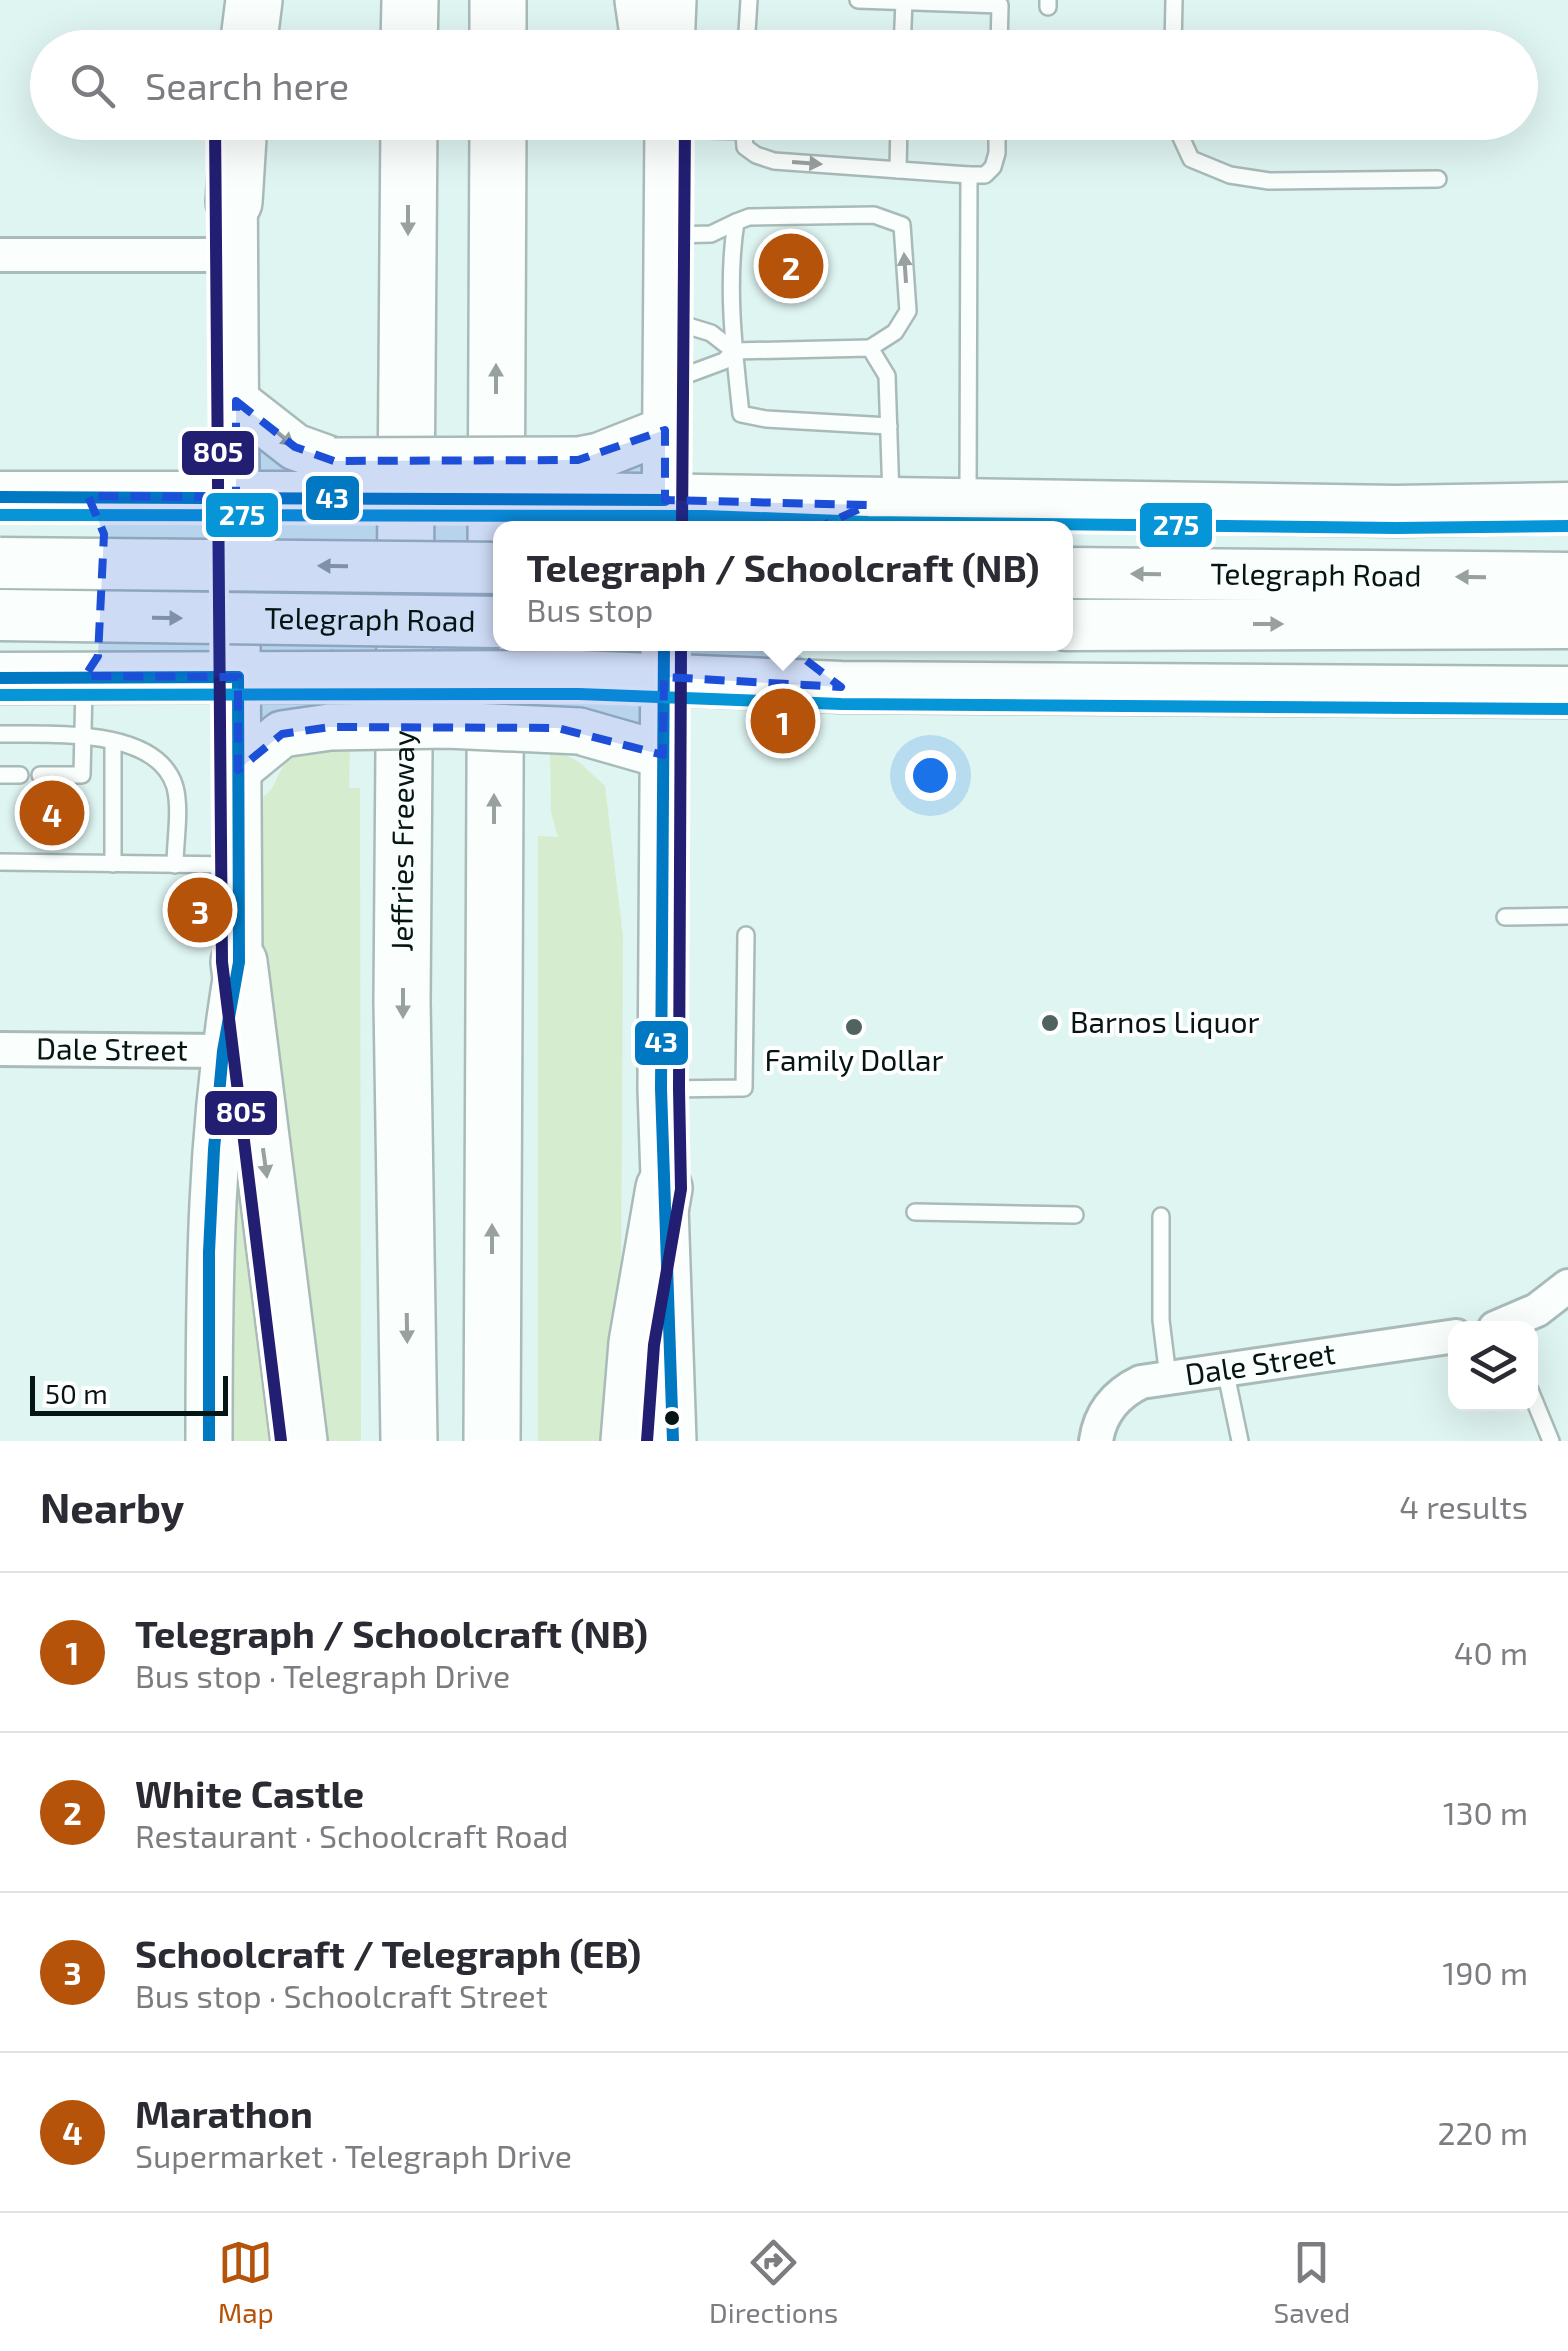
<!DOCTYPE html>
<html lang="en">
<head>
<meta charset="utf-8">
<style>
	:root { --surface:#fff; --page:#f2f2f3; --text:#2b2b33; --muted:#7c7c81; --line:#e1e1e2; --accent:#b45309 }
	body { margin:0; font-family:"Exo 2",sans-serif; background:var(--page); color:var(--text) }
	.controls { position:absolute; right:30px; bottom:30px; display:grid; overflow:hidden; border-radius:20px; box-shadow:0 10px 40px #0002 }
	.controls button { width:90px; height:90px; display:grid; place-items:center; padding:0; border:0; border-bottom:2px solid var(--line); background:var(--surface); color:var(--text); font:50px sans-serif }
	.scale { position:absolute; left:30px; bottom:25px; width:198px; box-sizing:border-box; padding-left:10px; border:5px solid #041513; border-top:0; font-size:28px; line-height:35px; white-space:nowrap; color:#041513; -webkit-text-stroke:8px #fff; paint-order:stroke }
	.you { position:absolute; left:930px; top:775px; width:35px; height:35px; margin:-25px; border:8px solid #fff; border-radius:50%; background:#1a73e8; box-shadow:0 0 0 15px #1a73e833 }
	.badge { display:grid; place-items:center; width:65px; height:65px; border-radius:50%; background:var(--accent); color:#fff; font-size:32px; font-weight:700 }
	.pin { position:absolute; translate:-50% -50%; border:5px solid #fff; box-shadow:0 2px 10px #0006 }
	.popup { position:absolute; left:493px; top:521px; width:580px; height:130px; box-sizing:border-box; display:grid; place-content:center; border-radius:20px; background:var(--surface); filter:drop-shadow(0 2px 8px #0005); font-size:32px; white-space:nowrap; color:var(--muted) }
	.popup b { font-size:38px; color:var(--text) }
	.popup::after { content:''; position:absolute; left:50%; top:100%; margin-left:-20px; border:20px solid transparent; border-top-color:var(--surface) }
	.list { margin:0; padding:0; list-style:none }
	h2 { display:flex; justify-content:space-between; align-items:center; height:130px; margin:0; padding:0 40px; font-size:42px }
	h2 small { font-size:32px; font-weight:400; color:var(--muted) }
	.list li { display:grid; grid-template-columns:65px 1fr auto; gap:30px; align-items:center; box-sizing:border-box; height:160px; padding:0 40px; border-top:2px solid var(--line) }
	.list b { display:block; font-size:38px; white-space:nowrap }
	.list p { margin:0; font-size:32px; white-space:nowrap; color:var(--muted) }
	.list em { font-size:32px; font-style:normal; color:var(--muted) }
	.icon { flex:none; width:55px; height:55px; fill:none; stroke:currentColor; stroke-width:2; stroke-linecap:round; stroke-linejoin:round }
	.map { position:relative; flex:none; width:1568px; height:1441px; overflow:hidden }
	.search { position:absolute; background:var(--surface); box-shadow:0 10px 40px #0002; left:30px; right:30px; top:30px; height:110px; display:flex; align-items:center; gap:25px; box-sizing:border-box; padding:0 35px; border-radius:55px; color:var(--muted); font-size:38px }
	.sheet { height:770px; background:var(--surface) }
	nav { display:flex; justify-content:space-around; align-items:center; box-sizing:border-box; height:140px; border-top:2px solid var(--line); background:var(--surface); font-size:28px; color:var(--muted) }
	nav a { display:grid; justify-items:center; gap:5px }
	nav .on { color:var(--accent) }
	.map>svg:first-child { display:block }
</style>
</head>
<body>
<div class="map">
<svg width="1568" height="1441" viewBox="0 0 1568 1441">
	<rect width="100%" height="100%" fill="#dff5f2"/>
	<g fill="#d6eccf">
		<path d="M 350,742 L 349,788 L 360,788 L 361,1441 L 313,1441 L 263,970 L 263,797 C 277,788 276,774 286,763 C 300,747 330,746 350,742 Z"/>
		<polygon points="550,750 562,753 579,762 605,786 623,937 621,1286 606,1441 538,1441 538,836 558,837 551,812"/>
		<polygon points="236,1139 279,1441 233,1441"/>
	</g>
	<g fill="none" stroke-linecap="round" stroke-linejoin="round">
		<defs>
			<g id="service">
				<polyline points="858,0 1000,5 999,48"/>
				<polyline points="1048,7 1048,0"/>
				<polyline points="746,48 749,0"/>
				<polyline points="902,48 904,2"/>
				<polyline points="1173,48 1174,0"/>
				<polyline points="743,122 745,147 756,155 774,161 969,175 985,175 993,167 997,153 997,122"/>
				<polyline points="1174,122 1191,159 1230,175 1269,181 1438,179"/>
				<polyline points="672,129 742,131"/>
				<polyline points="898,170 899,122"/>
				<polyline points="673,235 711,234 736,222"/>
				<path d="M 870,348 L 895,332 L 908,311 L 902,225 L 874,215 L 749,217 L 736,222 C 726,284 734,351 741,414 L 766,419 L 889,426"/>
				<polyline points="734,351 870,348 887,376 891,498"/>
				<polyline points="670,381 724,361 734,351 711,333 672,321"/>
				<polyline points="968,497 969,175"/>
				<path d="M 0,734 C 48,735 157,726 175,787 C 181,810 175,841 175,865"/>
				<polyline points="0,775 20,775"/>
				<polyline points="40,775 82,775 84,685"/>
				<polyline points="0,862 235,865"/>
				<polyline points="113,864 113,742"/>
				<polyline points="1505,917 1568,916"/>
				<polyline points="665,1089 744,1088 746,935"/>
				<polyline points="915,1212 1075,1215"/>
				<polyline points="1161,1216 1161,1320 1168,1377"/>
				<polyline points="1225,1369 1240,1441"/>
				<polyline points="1530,1390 1551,1441"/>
			</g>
			<g id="minor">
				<polyline points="0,255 235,255"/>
				<path id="s1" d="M 0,1049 L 223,1051"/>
				<polyline points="1495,1328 1537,1310 1568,1286"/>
				<path id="s2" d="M 1096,1441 C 1100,1413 1116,1394 1141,1382 L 1456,1336"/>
			</g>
			<g id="secondary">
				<polyline points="671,48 673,0"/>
				<polyline points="236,401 295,447 334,461"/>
				<polyline points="578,460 599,456 665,430"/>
				<polyline points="665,528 668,122"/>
				<polyline points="664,644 661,1089 673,1441"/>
				<polyline points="579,731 663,755"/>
				<polyline points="238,770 282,734 330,727"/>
				<path d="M 209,1441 C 209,1276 210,1125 239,962 L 234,169"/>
			</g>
			<g id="primary">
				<polyline points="0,497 333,497"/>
				<polyline points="577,498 1396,511 1568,508"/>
				<path id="s3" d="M 1066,573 L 1568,578"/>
				<polyline points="1066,625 1568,623"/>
				<polyline points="579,676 841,687 1568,692"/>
				<polyline points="0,678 331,677"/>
			</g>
			<g id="motorway">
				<polyline points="643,0 650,48"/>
				<polyline points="248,48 254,0"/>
				<polyline points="409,48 410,0"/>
				<polyline points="498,48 498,0"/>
				<polyline points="234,202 239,122"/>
				<polyline points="239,962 299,1441"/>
				<path id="s4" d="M 409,1441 L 402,1001 L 409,122"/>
				<polyline points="492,1441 498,122"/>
				<polyline points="629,1441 637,1343 664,1188"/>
			</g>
		</defs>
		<use href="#service" stroke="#a9bbb9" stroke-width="20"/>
		<use href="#minor" stroke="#a9bbb9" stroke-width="38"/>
		<use href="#secondary" stroke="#a9bbb9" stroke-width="50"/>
		<use href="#primary" stroke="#a9bbb9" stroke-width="55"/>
		<use href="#motorway" stroke="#a9bbb9" stroke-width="60"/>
		<use href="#service" stroke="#fafefd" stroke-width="15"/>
		<use href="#minor" stroke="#fafefd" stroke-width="32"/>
		<use href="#secondary" stroke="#fafefd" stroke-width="45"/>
		<use href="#primary" stroke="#fafefd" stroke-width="50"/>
		<use href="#motorway" stroke="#fafefd" stroke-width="55"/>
		<defs>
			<g id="secondary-bridge">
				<polyline points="334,461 578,460"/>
				<polyline points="330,727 447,725 579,731"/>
			</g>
			<g id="primary-bridge">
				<polyline points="333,497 577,498"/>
				<polyline points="0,563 500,568"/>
				<path id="s5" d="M 0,615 L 500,622"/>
				<polyline points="331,677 579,676"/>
			</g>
		</defs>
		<use href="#secondary-bridge" stroke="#a9bbb9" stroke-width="50" stroke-linecap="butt"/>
		<use href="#primary-bridge" stroke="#a9bbb9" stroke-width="55" stroke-linecap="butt"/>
		<use href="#secondary-bridge" stroke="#fafefd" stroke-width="45"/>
		<use href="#primary-bridge" stroke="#fafefd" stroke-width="50"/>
		<defs>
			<g id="bus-1">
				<polyline points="0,497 665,500"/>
				<polyline points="664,644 661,1089 673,1441"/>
				<polyline points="0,678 238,677"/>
				<polyline points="209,1441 209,1252 214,1149 223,1051 239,962 238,677"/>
			</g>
			<g id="bus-2">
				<polyline points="0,515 705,516 868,522 1396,528 1568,526"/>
				<polyline points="0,695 579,694 841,704 1568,709"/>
			</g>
			<g id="bus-3">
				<polyline points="215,122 222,962 281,1441"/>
				<polyline points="682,528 685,122"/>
				<polyline points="647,1441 654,1345 681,1189 679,1089 681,644"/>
			</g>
		</defs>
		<use href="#bus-1" stroke="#fff" stroke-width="20"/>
		<use href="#bus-2" stroke="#fff" stroke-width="20"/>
		<use href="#bus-3" stroke="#fff" stroke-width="20"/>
		<use href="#bus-1" stroke="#0079c2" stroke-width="12"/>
		<use href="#bus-2" stroke="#0696d7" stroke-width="12"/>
		<use href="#bus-3" stroke="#221e72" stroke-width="12"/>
	</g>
	<defs><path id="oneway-solid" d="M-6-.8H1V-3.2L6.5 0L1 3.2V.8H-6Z" transform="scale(2.5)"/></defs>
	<g fill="#98a19f">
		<use href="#oneway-solid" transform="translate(807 163) rotate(4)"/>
		<use href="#oneway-solid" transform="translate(408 220) rotate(90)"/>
		<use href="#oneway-solid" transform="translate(905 268) rotate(-94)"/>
		<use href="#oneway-solid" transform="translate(496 379) rotate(-90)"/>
		<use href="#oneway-solid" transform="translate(282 436) rotate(39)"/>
		<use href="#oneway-solid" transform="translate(333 566) rotate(-179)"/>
		<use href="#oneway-solid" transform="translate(1146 574) rotate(-179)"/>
		<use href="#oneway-solid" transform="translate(1471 577) rotate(-179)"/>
		<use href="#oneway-solid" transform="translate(167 618) rotate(1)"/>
		<use href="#oneway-solid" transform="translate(1268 624)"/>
		<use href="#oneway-solid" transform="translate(494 809) rotate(-90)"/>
		<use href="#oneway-solid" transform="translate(403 1003) rotate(90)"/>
		<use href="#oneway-solid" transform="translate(265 1163) rotate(82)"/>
		<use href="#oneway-solid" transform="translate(492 1239) rotate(-90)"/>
		<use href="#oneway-solid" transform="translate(407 1328) rotate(89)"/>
	</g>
	<path fill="#1d4ed8" fill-opacity="0.2" stroke="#1d4ed8" stroke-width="8" stroke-dasharray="20 12" stroke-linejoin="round" d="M 236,401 L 295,447 L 334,461 L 578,460 L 665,430 L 665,500 L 868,505 L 815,529 L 788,586 L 786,627 L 798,654 L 841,687 L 664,677 L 663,755 L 558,728 L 330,727 L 282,734 L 238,770 L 238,677 L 85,676 L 98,656 L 104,534 L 88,496 L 236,497 Z"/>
	<g fill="#516361" stroke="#fff" stroke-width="4">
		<circle cx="1050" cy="1023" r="10"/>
		<circle cx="854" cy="1027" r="10"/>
	</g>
	<circle fill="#041513" stroke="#fff" stroke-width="4" cx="672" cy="1418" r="9"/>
	<g text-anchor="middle" stroke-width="8" stroke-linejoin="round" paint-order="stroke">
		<g font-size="30" fill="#041513" stroke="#fff">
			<text dy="10" stroke="none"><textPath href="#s3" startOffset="250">Telegraph Road</textPath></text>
			<text dy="10" stroke="none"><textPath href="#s5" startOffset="370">Telegraph Road</textPath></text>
			<text dy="10" stroke="none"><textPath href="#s4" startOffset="600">Jeffries Freeway</textPath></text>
			<text dy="10" stroke="none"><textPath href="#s1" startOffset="112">Dale Street</textPath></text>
			<text dy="10" stroke="none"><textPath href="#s2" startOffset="198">Dale Street</textPath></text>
		</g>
		<g font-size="30" fill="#041513" stroke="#fff" text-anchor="start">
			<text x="1070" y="1033">Barnos Liquor</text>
			<text x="854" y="1071" text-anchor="middle">Family Dollar</text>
		</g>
	</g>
	<g stroke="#fff" stroke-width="4">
		<rect x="180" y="429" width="76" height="48" rx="10" fill="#221e72"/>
		<rect x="304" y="474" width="57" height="48" rx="10" fill="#0079c2"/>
		<rect x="204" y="491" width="76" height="48" rx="10" fill="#0696d7"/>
		<rect x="1138" y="501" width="76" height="48" rx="10" fill="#0696d7"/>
		<rect x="633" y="1019" width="57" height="48" rx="10" fill="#0079c2"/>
		<rect x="203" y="1089" width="76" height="48" rx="10" fill="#221e72"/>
	</g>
	<g font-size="28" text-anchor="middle" font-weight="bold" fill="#fff">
		<text x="218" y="462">805</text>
		<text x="332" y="508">43</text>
		<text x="242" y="525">275</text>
		<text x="1176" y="535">275</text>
		<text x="661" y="1052">43</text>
		<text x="241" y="1122">805</text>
	</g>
</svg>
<div class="controls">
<button><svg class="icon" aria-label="layers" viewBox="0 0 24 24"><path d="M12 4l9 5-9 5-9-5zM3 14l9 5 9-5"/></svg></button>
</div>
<div class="scale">50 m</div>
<div class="you"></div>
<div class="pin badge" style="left:783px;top:721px">1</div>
<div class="popup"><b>Telegraph / Schoolcraft (NB)</b>Bus stop</div>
<div class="pin badge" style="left:791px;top:266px">2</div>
<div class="pin badge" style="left:200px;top:910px">3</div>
<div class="pin badge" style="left:52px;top:813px">4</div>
<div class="search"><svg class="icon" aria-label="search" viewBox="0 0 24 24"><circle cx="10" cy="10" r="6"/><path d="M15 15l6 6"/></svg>Search here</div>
</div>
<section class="sheet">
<h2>Nearby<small>4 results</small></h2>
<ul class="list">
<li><span class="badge">1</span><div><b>Telegraph / Schoolcraft (NB)</b><p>Bus stop · Telegraph Drive</p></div><em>40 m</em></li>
<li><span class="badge">2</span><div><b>White Castle</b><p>Restaurant · Schoolcraft Road</p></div><em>130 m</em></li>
<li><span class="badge">3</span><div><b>Schoolcraft / Telegraph (EB)</b><p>Bus stop · Schoolcraft Street</p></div><em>190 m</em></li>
<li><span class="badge">4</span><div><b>Marathon</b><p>Supermarket · Telegraph Drive</p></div><em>220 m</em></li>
</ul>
</section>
<nav>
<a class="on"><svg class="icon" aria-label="map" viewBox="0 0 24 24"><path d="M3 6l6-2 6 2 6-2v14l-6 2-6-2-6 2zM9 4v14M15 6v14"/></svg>Map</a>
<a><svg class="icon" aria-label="directions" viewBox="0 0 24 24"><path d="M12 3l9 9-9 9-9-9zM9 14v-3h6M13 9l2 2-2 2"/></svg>Directions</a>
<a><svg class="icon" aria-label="saved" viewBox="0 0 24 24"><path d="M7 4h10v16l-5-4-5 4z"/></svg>Saved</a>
</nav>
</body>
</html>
